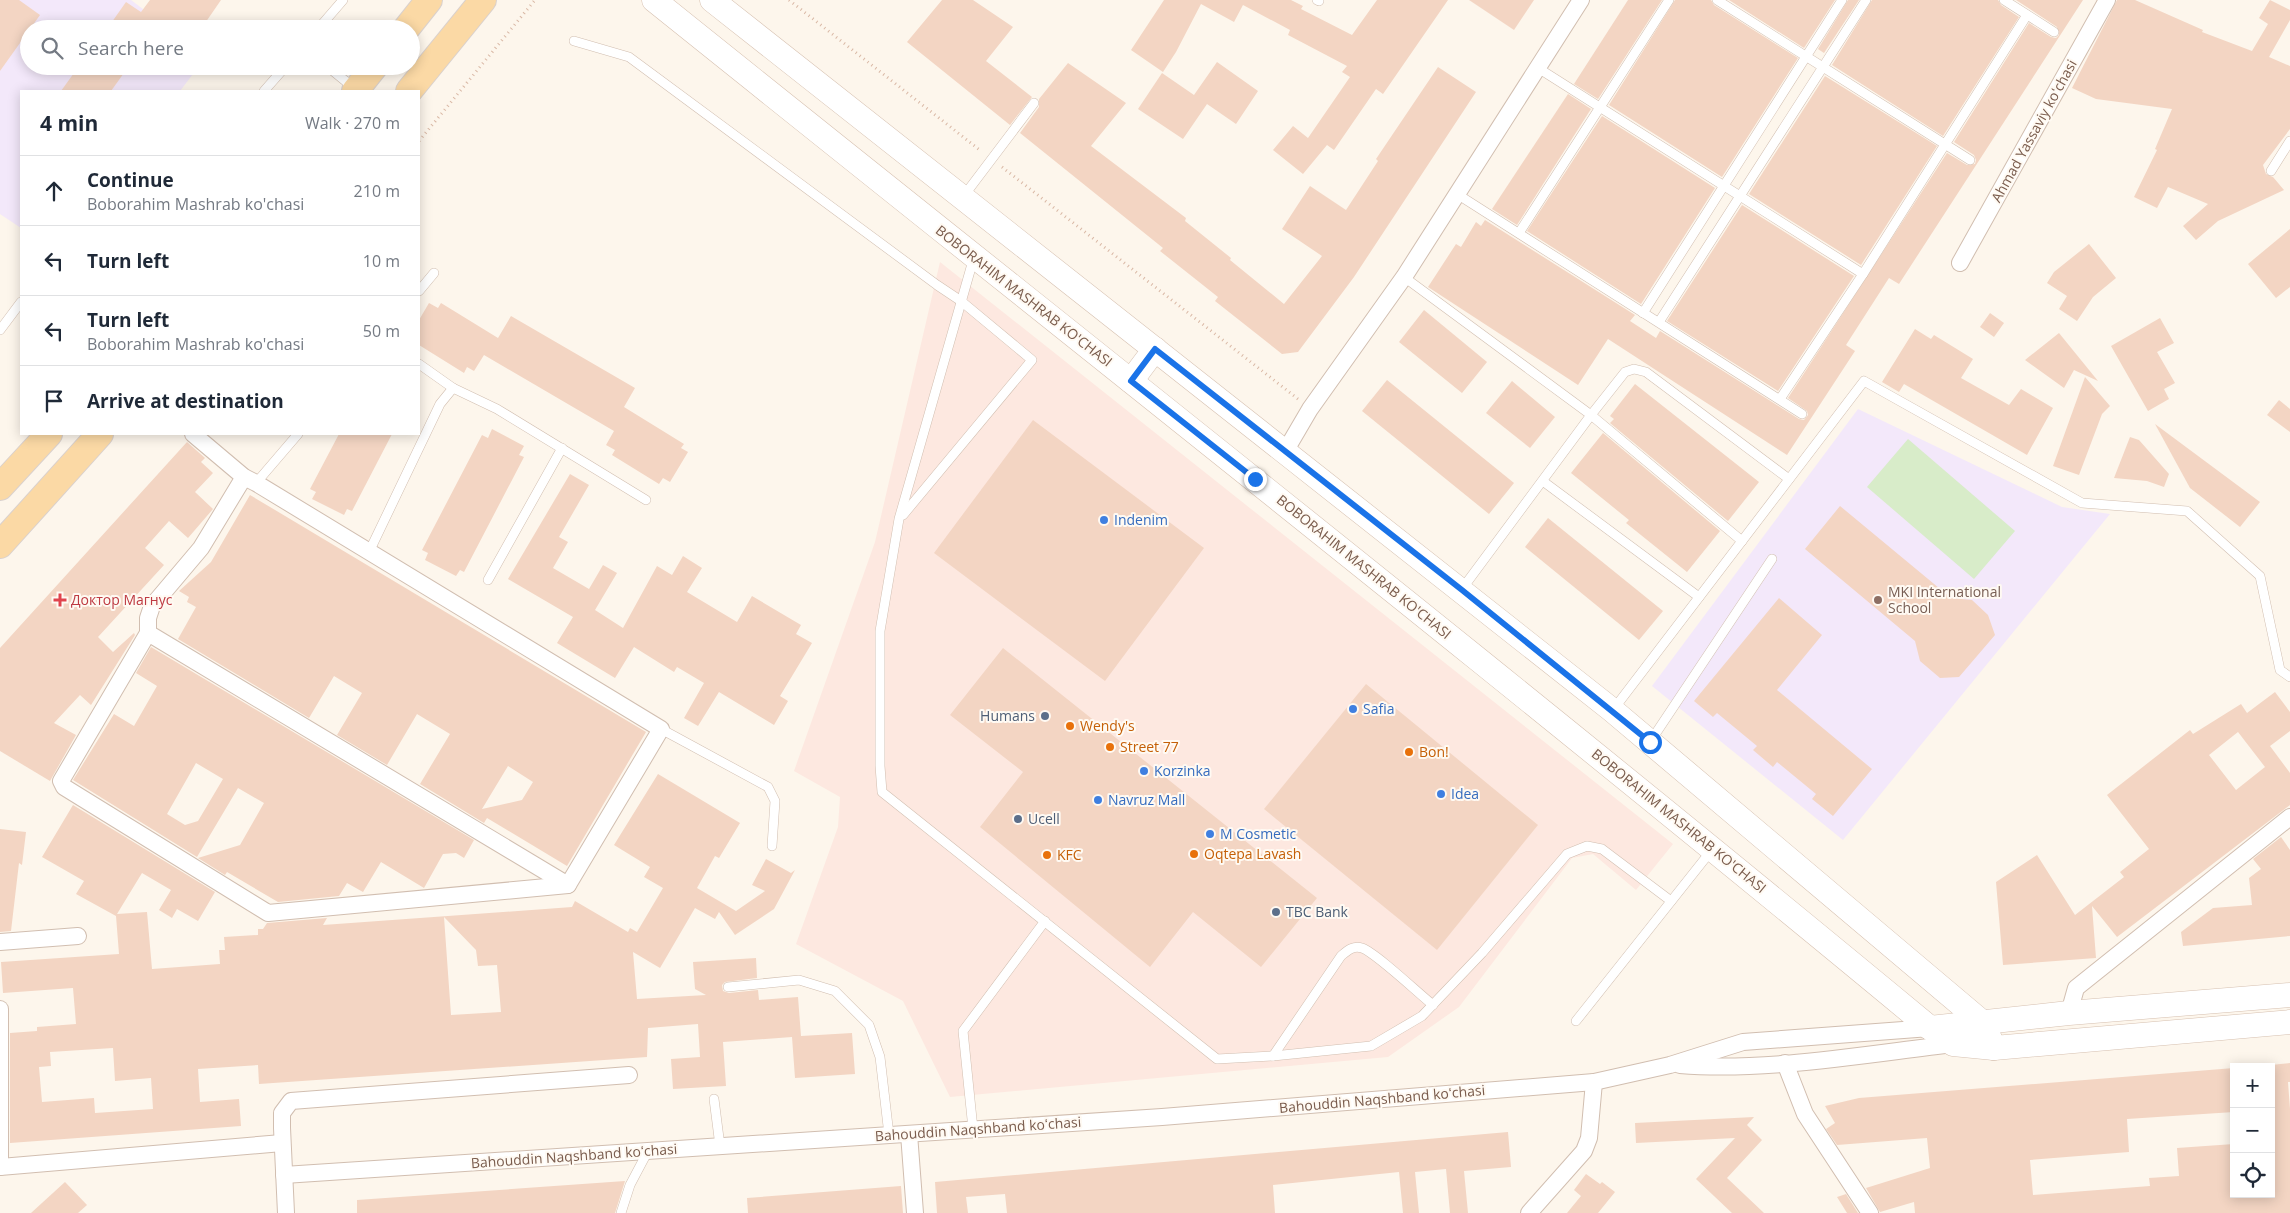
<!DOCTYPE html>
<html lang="en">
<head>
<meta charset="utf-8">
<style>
	:root { --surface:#fff; --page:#f2f2f3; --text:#1f2937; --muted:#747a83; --line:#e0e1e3 }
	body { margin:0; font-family:"Open Sans",sans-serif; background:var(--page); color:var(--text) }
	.controls { position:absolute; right:15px; bottom:15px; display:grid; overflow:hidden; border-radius:0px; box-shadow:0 2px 12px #0003 }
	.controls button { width:45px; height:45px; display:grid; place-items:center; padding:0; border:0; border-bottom:1px solid var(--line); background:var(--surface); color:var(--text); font:25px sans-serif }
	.stop { position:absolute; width:15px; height:15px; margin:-11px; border:4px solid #1a73e8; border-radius:50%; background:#fff }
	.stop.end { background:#1a73e8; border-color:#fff; box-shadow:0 1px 5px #0008 }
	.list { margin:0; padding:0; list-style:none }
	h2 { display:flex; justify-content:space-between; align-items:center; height:65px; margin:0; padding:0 20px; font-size:21px }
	h2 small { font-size:16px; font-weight:400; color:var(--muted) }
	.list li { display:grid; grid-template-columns:32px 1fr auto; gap:15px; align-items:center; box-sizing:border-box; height:70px; padding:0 20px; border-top:1px solid var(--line) }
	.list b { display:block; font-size:19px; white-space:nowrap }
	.list p { margin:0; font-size:16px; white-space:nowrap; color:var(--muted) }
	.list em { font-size:16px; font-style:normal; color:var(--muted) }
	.icon { flex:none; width:28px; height:28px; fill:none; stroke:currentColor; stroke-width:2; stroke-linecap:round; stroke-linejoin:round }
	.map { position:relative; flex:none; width:2290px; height:1213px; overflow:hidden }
	.search { position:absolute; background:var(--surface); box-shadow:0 2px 12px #0003; left:20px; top:20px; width:400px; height:55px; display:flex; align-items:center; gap:12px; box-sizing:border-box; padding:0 18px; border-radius:28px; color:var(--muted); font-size:19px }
	.panel { position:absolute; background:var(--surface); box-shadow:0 2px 12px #0003; left:20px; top:90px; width:400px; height:345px; border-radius:0px }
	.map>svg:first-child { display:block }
</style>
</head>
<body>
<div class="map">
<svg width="2290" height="1213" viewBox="0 0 2290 1213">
	<rect width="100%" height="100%" fill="#fdf6ec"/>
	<polygon fill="#fde8e0" points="940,262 1673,844 1636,890 1593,854 1572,858 1459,1007 1388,1057 950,1097 903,1001 796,944 838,827 840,797 794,771 875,542"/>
	<g fill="#f3e8fa">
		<polygon points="0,0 131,0 169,29 29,29 29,66 199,66 180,91 21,91 21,228 0,214"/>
		<polygon points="1858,409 2062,507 2110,514 1843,840 1652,686"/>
	</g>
	<polygon fill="#d8ecc9" points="1908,439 2015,531 1974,579 1867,487"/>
	<g fill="#f3d5c3" fill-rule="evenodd">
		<polygon points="0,0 19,0 40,15 0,71"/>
		<polygon points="150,0 221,0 201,29 107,29 126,2 141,12"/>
		<polygon points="942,0 973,0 1013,27 986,61 1032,97 1010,125 907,42"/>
		<polygon points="1164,0 1291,0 1303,6 1301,9 1352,35 1377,0 1448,0 1383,94 1376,89 1334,150 1327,145 1303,174 1273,150 1293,126 1308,138 1350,77 1342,72 1347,66 1288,35 1290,30 1243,5 1234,22 1201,4 1176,52 1163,72 1131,50"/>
		<polygon points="1469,0 1534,0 1514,30"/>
		<polygon points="1628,0 1662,0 1598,99 1574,84"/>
		<polygon points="1675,0 1711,0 1714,5 1798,58 1722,177 1609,105"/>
		<polygon points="1729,0 1835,0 1804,48"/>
		<polygon points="1848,0 1859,0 1824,53 1818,49"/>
		<polygon points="1872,0 1998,0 2001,5 2019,17 1943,136 1832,65"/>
		<polygon points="2016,0 2083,0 1899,284 1889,278 1846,345 1855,351 1787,455 1608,339 1578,385 1428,287 1456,244 1461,247 1476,222 1481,226 1485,220 1635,315 1630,321 1656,338 1660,331 1799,419 1804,420 1808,415 1807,411 1788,398 1947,153 1967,165 1975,164 1976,160 1974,155 1954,142 2029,23 2051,37 2056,38 2059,35 2057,27"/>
		<polygon points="2117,0 2135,0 2203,30 2202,32 2252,51 2268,24 2259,18 2270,0 2290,10 2290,20 2269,57 2290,66 2290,129 2263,165 2266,174 2273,177 2284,190 2218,221 2196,240 2183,226 2208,204 2168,187 2157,208 2134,197 2157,150 2155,149 2172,109 2096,99 2072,88"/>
		<polygon points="1217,62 1258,91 1236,124 1207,104 1183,139 1138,109 1162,73 1194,95"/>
		<polygon points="1068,63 1126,103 1091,146 1186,218 1185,221 1231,258 1230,260 1284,304 1322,256 1282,229 1310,186 1346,210 1378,161 1376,159 1438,67 1476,92 1354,277 1298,352 1282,354 1215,301 1218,297 1160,251 1163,248 1020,133 1039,107 1039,99"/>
		<polygon points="79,66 129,66 111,91 61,91"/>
		<polygon points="1825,76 1937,146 1861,265 1749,194"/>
		<polygon points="1568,94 1591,109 1517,225 1492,209"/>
		<polygon points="1602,116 1715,188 1641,304 1527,231"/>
		<polygon points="1742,205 1854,276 1778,391 1667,321"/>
		<polygon points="2290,229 2290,287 2276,298 2248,264"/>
		<polygon points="2089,244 2116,278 2093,297 2077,321 2059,309 2067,296 2047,283 2054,272"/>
		<polygon points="429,303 438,308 441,303 498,338 511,316 635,388 624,407 684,444 681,448 688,452 670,482 663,478 659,484 612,455 615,450 606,445 614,431 484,355 474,371 467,367 464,373 419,345 419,320"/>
		<polygon points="1424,310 1487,362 1462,393 1399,342"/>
		<polygon points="1990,313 2004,323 1994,337 1980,327"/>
		<polygon points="2160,318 2174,343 2157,352 2175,383 2164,389 2169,399 2148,411 2111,346"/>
		<polygon points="1915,329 1931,339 1934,335 1973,359 1961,378 2009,405 2021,389 2053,408 2027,455 1904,384 1899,392 1882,382"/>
		<polygon points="2059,333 2098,381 2074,370 2064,388 2025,360"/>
		<polygon points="2085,377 2110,406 2102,414 2079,475 2053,466"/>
		<polygon points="1387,380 1514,483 1489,514 1362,411"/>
		<polygon points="1512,381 1555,417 1530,448 1486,413"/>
		<polygon points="1635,384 1759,482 1728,521 1610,423 1614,419 1610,416"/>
		<polygon points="2279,400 2290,409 2290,432 2267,415"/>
		<polygon points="1033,420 1204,548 1105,681 934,553"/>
		<polygon points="2155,424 2260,502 2240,527 2190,488"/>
		<polygon points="492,429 524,446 519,455 524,457 464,572 460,570 456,576 425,560 428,553 422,550 482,435 488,438"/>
		<polygon points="1603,433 1720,531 1687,572 1626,523 1629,520 1571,473"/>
		<polygon points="339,434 392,434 352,511 347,509 344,515 312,499 316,492 310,489"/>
		<polygon points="2130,437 2139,440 2169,474 2164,487 2147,481 2114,478"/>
		<polygon points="187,442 205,458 201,462 213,473 195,492 213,509 188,538 169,521 145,548 164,565 98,637 113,652 134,633 135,635 91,705 80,695 54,723 76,735 50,781 0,751 0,648"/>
		<polygon points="570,474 589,485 559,537 568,542 553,568 589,589 603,565 617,573 595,610 623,628 657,566 672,575 683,556 702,568 687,592 737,622 752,596 801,625 796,634 812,643 780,696 788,701 774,725 719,692 698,726 684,718 704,683 677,667 674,672 634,647 615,678 557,643 573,617 508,579"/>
		<path d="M 250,495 L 646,732 L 567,866 L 487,818 L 484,823 L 420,784 L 450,734 L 417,714 L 387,765 L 337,735 L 362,693 L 334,676 L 309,718 L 178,639 L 196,607 L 187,602 L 189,597 L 179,591 L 211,562 ZM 508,766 L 533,782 L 522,800 L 482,809 Z"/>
		<polygon points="1840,506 1951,598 1972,600 1988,615 1995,635 1959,677 1940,678 1920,661 1915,641 1805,549"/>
		<polygon points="1548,518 1663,611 1639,640 1525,547"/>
		<polygon points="1779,598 1822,635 1777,690 1872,769 1833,816 1812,799 1816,794 1777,762 1773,767 1753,750 1757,746 1717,713 1713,717 1694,701"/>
		<path d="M 151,647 L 474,840 L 464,858 L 456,853 L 443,854 L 424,888 L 381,862 L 363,892 L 347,883 L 339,896 L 278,902 L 227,872 L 225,875 L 198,858 L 240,845 L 264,803 L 238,788 L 197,857 L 73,780 L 114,714 L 134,726 L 157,686 L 136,673 ZM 196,763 L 223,779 L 198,821 L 185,825 L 167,814 Z"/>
		<polygon points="1003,648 1317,898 1261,967 1193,912 1150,967 980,827 1023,772 950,715"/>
		<polygon points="1366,684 1538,825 1437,950 1264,809"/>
		<path d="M 2275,692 L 2290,712 L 2290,731 L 2270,746 L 2290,773 L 2290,805 L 2117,937 L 2092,906 L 2096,958 L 2003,965 L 1996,882 L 2037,855 L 2075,915 L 2124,877 L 2120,872 L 2149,849 L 2107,795 L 2190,730 L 2193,734 L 2241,704 L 2247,713 ZM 2238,732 L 2265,767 L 2236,790 L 2209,755 Z"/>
		<path d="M 658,774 L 740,823 L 719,858 L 715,856 L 697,888 L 736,911 L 765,891 L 752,885 L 766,859 L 791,873 L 795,870 L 774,909 L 735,935 L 719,912 L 715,919 L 695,908 L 660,968 L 633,952 L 637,999 L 706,995 L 695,989 L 693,962 L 756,958 L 757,978 L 725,982 L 722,985 L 723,991 L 729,993 L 758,990 L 759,1000 L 798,997 L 801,1036 L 852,1033 L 855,1074 L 795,1078 L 792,1037 L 723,1042 L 726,1086 L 673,1089 L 671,1059 L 700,1057 L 698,1024 L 648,1028 L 647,1057 L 259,1084 L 258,1065 L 198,1069 L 200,1102 L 239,1099 L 241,1126 L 10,1143 L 10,1033 L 37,1031 L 37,1027 L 76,1024 L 73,988 L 3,993 L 1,962 L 119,954 L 116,916 L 76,894 L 84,881 L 42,857 L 73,805 L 215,892 L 198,921 L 177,909 L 172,918 L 159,910 L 171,890 L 142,873 L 117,914 L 147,912 L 152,969 L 220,964 L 219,950 L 225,950 L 224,937 L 258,935 L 258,929 L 263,929 L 267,923 L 327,918 L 323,925 L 572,907 L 575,901 L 628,932 L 630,928 L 637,932 L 663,888 L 644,877 L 650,867 L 614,845 ZM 444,917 L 476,950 L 478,966 L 497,965 L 501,1012 L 451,1015 ZM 113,1048 L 115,1081 L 151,1078 L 153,1109 L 95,1113 L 94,1098 L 42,1102 L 39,1067 L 51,1066 L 50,1052 Z"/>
		<polygon points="0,829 26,832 22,865 19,863 11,931 0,932"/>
		<polygon points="2281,837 2290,850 2290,936 2183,946 2181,932 2213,908 2252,905 2249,878 2261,869 2253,859"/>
		<polygon points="2290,1063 2290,1082 2288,1082 2290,1109 2290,1213 1915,1213 1914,1202 1880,1212 1866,1188 1930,1168 1927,1138 1837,1145 1826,1129 1835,1123 1825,1106 1859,1098 2234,1068 2234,1112 2127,1119 2129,1152 2030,1160 2033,1195 2150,1186 2149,1178 2179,1176 2177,1148 2234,1144 2234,1194 2271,1194 2271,1065"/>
		<polygon points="1754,1117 1747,1125 1762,1140 1727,1178 1764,1213 1732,1213 1696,1179 1735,1138 1636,1143 1635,1123"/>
		<polygon points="1508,1132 1511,1167 1464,1171 1468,1213 1450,1213 1446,1169 1415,1172 1419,1213 1403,1213 1399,1172 1273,1185 1275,1213 1007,1213 1005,1194 966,1197 968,1213 937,1213 935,1182"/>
		<polygon points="1586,1174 1600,1184 1602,1182 1615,1192 1598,1213 1567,1213 1581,1196 1574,1190"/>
		<polygon points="625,1181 615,1213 357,1213 357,1200"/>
		<polygon points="65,1182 87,1205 78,1213 31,1213"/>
		<polygon points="901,1186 903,1213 748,1213 747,1198"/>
		<polygon points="1846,1194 1858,1213 1847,1213 1837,1197"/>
	</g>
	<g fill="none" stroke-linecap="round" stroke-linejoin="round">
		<defs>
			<g id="service">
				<polyline points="1317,0 1319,1"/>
				<polyline points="1717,0 1970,160"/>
				<polyline points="2004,0 2054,32"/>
				<polyline points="318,29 343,0"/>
				<polyline points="574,41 629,57 937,285 961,301 1032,360 903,515"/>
				<polyline points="327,66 354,88"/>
				<polyline points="1538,68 1863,274 2027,15"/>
				<polyline points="264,91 286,66"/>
				<polyline points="2271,171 2290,141"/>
				<polyline points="1457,194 1802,414"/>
				<polyline points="963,197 1034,103"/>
				<polyline points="1519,233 1669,0"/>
				<polyline points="974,257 899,519 880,631 880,766 882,792 1217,1059 1273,1056 1371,1046 1422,1016 1482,953 1567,854 1587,846 1602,849 1671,901"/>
				<polyline points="1404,277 1591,415 1462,589"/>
				<polyline points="419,291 434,273"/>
				<polyline points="1643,313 1842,0"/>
				<polyline points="1659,322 1866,0"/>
				<polyline points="0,330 21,302"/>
				<polyline points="419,364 453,388"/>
				<polyline points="1780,399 1863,274"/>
				<polyline points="1544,482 1699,597"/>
				<polyline points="256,483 298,434"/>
				<polyline points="1742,541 1591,415 1625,372 1634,369 1646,372 1789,479"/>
				<polyline points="369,552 440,404 453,388 497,409 646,500"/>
				<polyline points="488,580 562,448"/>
				<polyline points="1613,710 1864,381 2082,503 2187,511 2260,576 2280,670 2290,677"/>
				<polyline points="661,729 768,787 775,801 772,846"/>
				<polyline points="1650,742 1772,559"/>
				<polyline points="728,987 799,980 835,991 869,1025 880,1057 889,1135"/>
				<polyline points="1576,1021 1711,851"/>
				<path d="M 1273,1056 L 1341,956 C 1347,951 1353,945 1362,948 C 1376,953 1418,993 1433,1005"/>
				<polyline points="714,1099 720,1146"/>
				<polyline points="973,1129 963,1031 1045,921"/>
				<polyline points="621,1213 630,1185 648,1151"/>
			</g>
			<g id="minor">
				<polyline points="1960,263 2107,0"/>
				<polyline points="1286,450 1310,409 1404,277 1581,0"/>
				<polyline points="244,477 201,548 152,606 148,618 148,633 568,885"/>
				<polyline points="148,633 61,781 64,787 268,913 568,885 661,729 256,483 244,477 193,434"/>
				<polyline points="0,942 78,936"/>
				<polyline points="0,1009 0,1167"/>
				<polyline points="2069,1013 2076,988 2290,817"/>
				<polyline points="1785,1063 1805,1114 1870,1213"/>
				<path d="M 1680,1065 C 1766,1072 1867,1054 1953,1044"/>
				<polyline points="909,1134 915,1213"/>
				<polyline points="0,1167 282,1143"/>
				<polyline points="284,1175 1162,1117 1594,1082 1670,1065 1743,1042 1930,1028"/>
				<polyline points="286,1213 282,1128 282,1113 291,1101 629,1075"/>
				<polyline points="1529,1213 1584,1151 1589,1138 1594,1082"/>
			</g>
			<g id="secondary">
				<path d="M 654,0 C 1080,342 1510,680 1930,1028 L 1953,1044 L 1994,1048 L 2290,1022"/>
				<polyline points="712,0 1612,710 1983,1023 1994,1048"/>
				<polyline points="1131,381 1155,349"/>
				<polyline points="1930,1028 2069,1013 2290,995"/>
			</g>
			<g id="primary">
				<polyline points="406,29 429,0"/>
				<polyline points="355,91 375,66"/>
				<polyline points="409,91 483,0"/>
				<polyline points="0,487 49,434"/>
				<polyline points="0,545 100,434"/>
			</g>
		</defs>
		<use href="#service" stroke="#d1beb0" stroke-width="10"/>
		<use href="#minor" stroke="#d1beb0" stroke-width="18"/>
		<use href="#secondary" stroke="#d6c0b0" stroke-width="25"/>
		<use href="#primary" stroke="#dad1cd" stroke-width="28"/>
		<g stroke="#d9b8a5" stroke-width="3" stroke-dasharray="1 4" stroke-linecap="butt">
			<polyline points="789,0 981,151"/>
			<polyline points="419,141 535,0"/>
			<polyline points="1002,167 1298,399"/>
		</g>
		<use href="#service" stroke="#fff" stroke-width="9"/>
		<use href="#minor" stroke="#fff" stroke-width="16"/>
		<use href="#secondary" stroke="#fff" stroke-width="24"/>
		<use href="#primary" stroke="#fbd9a5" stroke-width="26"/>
	</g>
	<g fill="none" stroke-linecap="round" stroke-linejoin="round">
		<polyline stroke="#1a73e8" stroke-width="6" points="1255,479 1131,381 1155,349 1462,590 1650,742"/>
	</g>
	<g fill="#3f7fe0" stroke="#fffaf3" stroke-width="2">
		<circle cx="1104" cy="520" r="5"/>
		<circle cx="1353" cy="709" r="5"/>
		<circle cx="1144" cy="771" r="5"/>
		<circle cx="1441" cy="794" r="5"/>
		<circle cx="1098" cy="800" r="5"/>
		<circle cx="1210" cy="834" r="5"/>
	</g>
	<path fill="#e0444e" stroke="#fffaf3" stroke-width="2" d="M57.5 592.5h5v5h5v5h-5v5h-5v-5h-5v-5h5z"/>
	<circle fill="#8d6e63" stroke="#fffaf3" stroke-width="2" cx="1878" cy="600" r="5"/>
	<g fill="#5c6f8a" stroke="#fffaf3" stroke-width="2">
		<circle cx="1045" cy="716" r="5"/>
		<circle cx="1018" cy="819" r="5"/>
		<circle cx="1276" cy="912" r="5"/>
	</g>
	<g fill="#e8710a" stroke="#fffaf3" stroke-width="2">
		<circle cx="1070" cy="726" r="5"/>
		<circle cx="1110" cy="747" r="5"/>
		<circle cx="1409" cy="752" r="5"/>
		<circle cx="1194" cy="854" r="5"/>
		<circle cx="1047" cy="855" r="5"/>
	</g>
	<g text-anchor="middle" stroke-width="4" stroke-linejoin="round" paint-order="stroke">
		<g font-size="14" fill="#7a5c4d" stroke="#fffaf3">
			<text transform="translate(2034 131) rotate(-61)" y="5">Ahmad Yassaviy koʻchasi</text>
			<text transform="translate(1024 296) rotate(38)" y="5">BOBORAHIM MASHRAB KO'CHASI</text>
			<text transform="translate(1364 567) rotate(39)" y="5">BOBORAHIM MASHRAB KO'CHASI</text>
			<text transform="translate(1679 821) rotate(39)" y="5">BOBORAHIM MASHRAB KO'CHASI</text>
			<text transform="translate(1382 1099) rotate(-5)" y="5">Bahouddin Naqshband koʻchasi</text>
			<text transform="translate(978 1129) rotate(-4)" y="5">Bahouddin Naqshband koʻchasi</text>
			<text transform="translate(574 1156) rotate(-4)" y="5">Bahouddin Naqshband koʻchasi</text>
		</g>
		<g font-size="14" fill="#366cbe" stroke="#fffaf3" text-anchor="start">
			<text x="1114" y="525">Indenim</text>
			<text x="1363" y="714">Safia</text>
			<text x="1154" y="776">Korzinka</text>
			<text x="1451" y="799">Idea</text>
			<text x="1108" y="805">Navruz Mall</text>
			<text x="1220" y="839">M Cosmetic</text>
		</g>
		<g font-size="14" fill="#785e54" stroke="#fffaf3" text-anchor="start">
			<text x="1888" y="597">MKI International<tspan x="1888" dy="16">School</tspan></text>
		</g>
		<g font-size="14" fill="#be3a42" stroke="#fffaf3" text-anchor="start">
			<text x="71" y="605">Доктор Магнус</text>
		</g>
		<g font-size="14" fill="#4e5e75" stroke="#fffaf3" text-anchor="start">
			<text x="1035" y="721" text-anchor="end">Humans</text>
			<text x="1028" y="824">Ucell</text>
			<text x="1286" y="917">TBC Bank</text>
		</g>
		<g font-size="14" fill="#c56008" stroke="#fffaf3" text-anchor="start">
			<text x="1080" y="731">Wendy's</text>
			<text x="1120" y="752">Street 77</text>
			<text x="1419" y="757">Bon!</text>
			<text x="1204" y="859">Oqtepa Lavash</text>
			<text x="1057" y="860">KFC</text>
		</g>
	</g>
</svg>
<div class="controls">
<button>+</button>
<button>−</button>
<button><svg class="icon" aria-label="locate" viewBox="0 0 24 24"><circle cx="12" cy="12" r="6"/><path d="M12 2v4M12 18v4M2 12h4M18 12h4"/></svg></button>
</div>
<div class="stop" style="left:1650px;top:742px"></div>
<div class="stop end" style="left:1255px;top:479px"></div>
<div class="search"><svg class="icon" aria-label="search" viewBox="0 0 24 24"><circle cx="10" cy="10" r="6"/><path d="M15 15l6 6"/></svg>Search here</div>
<section class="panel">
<h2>4 min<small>Walk · 270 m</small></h2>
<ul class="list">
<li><svg class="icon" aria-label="ahead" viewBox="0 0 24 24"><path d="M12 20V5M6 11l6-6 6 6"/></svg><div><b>Continue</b><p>Boborahim Mashrab ko'chasi</p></div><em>210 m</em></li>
<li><svg class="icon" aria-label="left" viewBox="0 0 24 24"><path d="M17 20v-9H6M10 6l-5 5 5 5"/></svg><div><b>Turn left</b></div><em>10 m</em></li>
<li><svg class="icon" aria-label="left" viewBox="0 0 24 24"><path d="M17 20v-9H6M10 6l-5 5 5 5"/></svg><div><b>Turn left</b><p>Boborahim Mashrab ko'chasi</p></div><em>50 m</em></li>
<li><svg class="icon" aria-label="arrive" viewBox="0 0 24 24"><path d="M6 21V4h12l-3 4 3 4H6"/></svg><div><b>Arrive at destination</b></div></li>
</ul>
</section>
</div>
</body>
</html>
